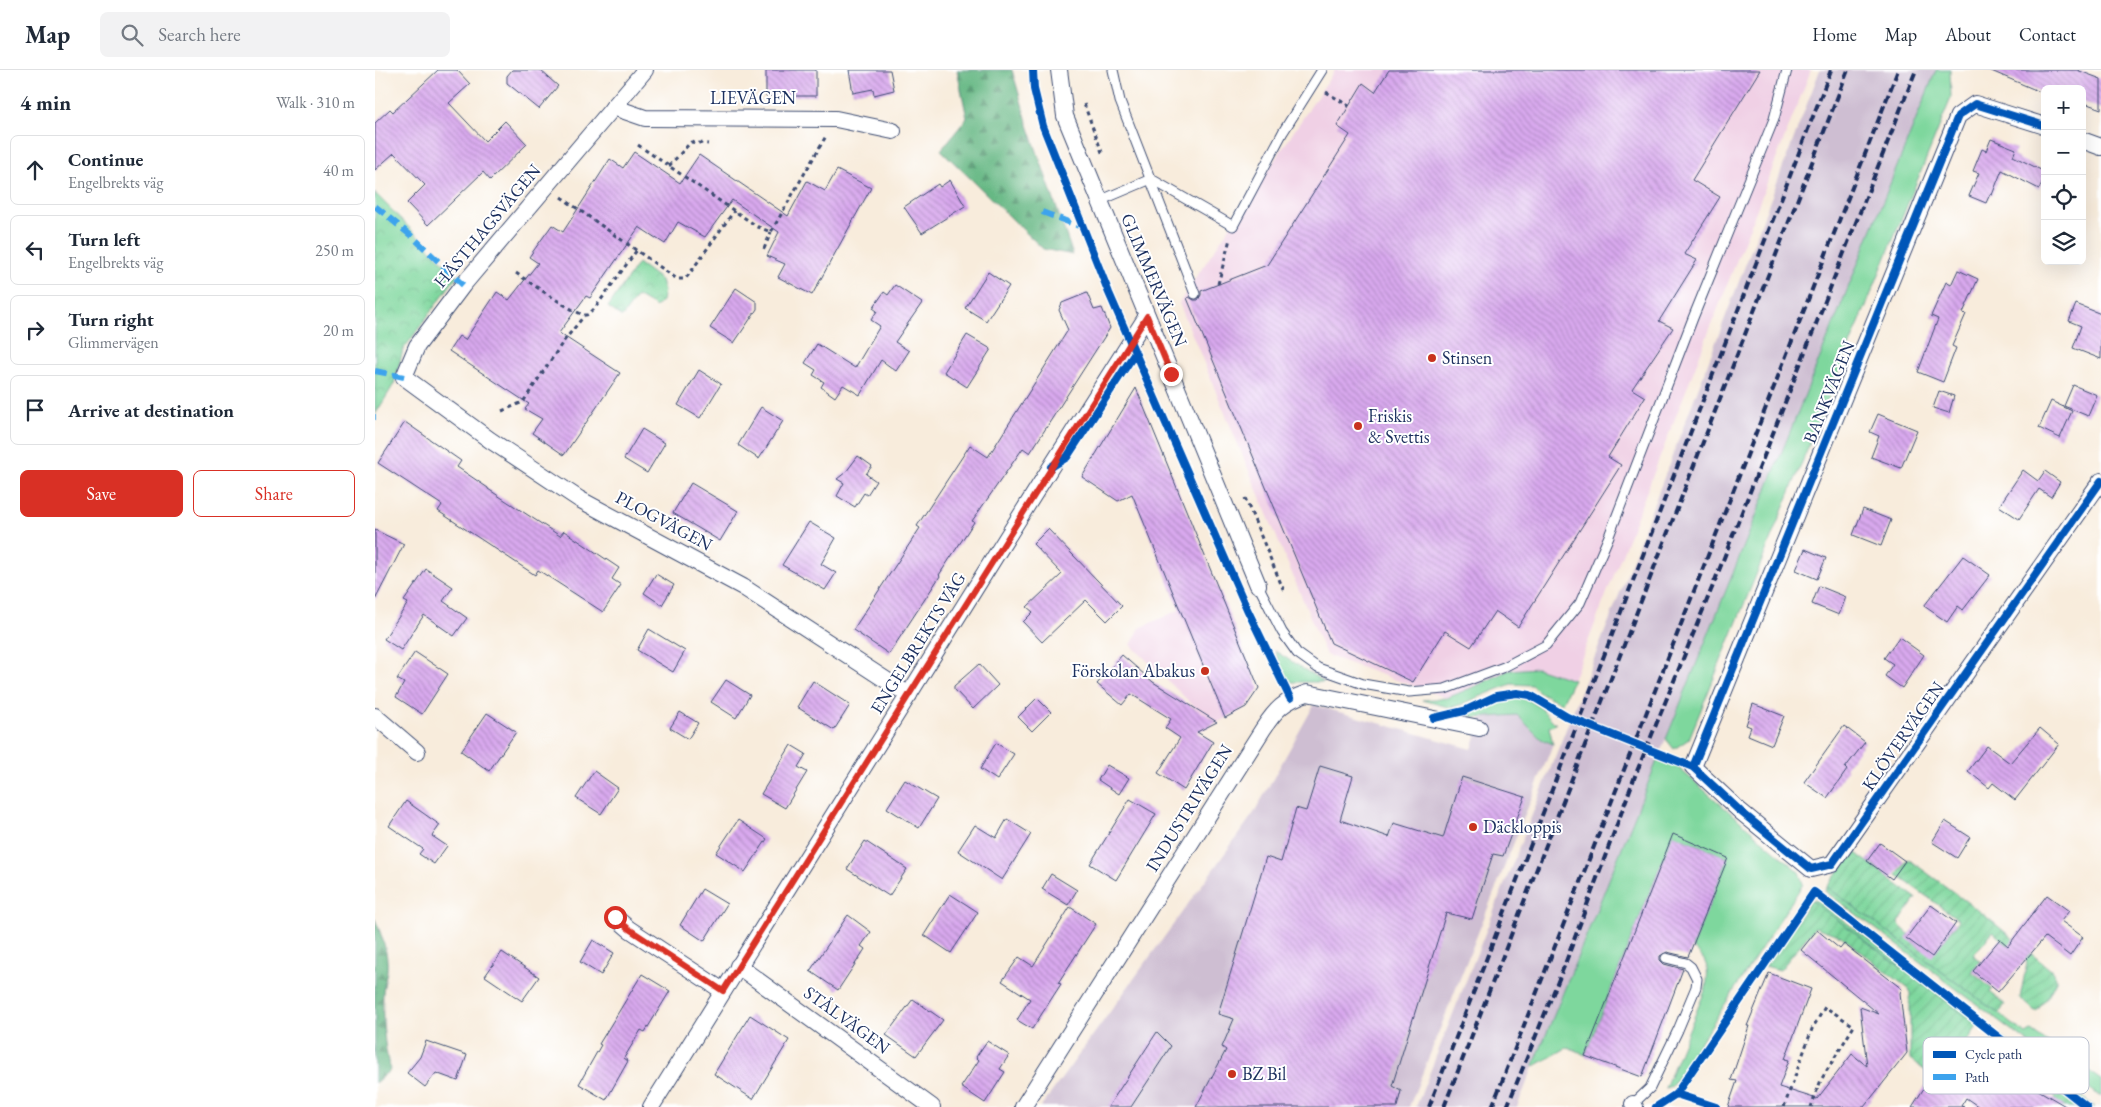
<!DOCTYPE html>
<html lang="en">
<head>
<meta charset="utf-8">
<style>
	:root { --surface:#fff; --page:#f2f2f3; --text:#1f2937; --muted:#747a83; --line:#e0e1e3; --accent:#d93025 }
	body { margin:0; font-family:"EB Garamond",serif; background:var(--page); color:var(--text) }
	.controls { position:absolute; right:15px; top:15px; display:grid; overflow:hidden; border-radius:8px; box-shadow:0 5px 20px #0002 }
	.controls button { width:45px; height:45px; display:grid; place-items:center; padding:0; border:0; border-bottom:1px solid var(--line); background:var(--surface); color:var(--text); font:25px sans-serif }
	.stop { position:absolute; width:15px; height:15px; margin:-11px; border:4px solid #d93025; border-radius:50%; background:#fff }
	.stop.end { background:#d93025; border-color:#fff; box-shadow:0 1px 5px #0008 }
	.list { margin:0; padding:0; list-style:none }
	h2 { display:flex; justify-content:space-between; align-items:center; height:65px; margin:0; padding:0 20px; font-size:21px }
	h2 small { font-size:16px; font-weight:400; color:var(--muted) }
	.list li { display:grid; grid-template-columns:32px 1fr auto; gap:15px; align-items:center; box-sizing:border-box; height:70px; margin:0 10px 10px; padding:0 10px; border:1px solid var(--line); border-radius:8px }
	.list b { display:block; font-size:19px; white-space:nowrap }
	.list p { margin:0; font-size:16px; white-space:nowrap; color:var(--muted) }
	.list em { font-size:16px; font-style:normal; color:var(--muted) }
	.actions { display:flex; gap:10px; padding:15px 20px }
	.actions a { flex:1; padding:11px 0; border:1px solid var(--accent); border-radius:8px; text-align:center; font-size:18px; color:var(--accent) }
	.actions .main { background:var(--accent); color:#fff }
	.icon { flex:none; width:28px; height:28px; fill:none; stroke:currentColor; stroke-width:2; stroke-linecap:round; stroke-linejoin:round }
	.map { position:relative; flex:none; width:1726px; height:1037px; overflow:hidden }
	header { display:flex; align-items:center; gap:30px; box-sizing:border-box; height:70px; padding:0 25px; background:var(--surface); border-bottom:1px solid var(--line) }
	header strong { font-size:24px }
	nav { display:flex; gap:28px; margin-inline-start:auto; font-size:18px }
	.search { width:350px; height:45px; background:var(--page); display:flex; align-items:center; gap:12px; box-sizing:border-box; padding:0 18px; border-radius:8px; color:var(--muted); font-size:19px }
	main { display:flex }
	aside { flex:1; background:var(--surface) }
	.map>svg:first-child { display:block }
</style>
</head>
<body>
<header>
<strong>Map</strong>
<div class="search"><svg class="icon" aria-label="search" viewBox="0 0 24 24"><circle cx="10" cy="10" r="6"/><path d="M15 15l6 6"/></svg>Search here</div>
<nav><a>Home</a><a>Map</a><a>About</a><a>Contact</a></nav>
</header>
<main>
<aside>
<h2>4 min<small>Walk · 310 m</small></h2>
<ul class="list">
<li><svg class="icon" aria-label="ahead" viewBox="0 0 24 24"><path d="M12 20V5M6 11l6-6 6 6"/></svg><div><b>Continue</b><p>Engelbrekts väg</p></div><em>40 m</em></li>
<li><svg class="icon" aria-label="left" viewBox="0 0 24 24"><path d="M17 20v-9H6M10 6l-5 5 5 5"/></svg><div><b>Turn left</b><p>Engelbrekts väg</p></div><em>250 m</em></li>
<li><svg class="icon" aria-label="right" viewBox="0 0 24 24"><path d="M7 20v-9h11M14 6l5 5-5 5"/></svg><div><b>Turn right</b><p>Glimmervägen</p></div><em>20 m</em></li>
<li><svg class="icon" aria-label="arrive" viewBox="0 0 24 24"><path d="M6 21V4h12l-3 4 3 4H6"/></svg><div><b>Arrive at destination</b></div></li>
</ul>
<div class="actions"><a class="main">Save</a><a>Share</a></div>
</aside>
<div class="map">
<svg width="1726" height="1037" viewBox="0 0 1726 1037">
	<defs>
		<pattern id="forest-firs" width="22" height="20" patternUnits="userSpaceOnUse" patternTransform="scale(1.25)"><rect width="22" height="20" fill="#66b884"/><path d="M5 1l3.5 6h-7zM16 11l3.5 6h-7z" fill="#53966f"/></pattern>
		<pattern id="park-crowns" width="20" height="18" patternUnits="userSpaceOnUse" patternTransform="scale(1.25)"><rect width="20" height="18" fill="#7ed79d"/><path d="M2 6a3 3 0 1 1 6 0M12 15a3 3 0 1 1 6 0" fill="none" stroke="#6cb98a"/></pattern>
		<pattern id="garden-furrows" width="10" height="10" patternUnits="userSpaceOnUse" patternTransform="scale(1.25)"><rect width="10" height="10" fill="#7ed79d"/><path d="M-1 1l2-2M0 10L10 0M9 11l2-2" fill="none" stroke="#6cb98a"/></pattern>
		<pattern id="building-back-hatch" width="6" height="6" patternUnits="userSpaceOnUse" patternTransform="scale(1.25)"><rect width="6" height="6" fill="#d9a9ee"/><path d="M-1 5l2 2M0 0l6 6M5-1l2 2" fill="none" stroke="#af8ac4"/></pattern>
	</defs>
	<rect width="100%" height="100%" fill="#fff"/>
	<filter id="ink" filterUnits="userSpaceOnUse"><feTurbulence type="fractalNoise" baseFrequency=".02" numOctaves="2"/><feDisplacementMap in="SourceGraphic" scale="10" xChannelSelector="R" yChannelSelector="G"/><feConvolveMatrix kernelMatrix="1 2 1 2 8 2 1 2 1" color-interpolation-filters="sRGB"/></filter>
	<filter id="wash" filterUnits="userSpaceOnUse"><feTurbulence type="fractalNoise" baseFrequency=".0096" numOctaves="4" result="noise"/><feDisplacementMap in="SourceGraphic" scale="20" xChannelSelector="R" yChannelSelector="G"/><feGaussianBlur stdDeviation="1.12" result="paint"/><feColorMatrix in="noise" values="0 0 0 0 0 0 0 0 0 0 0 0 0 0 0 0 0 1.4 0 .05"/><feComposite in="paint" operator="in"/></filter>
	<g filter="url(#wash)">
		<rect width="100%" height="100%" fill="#f8ecdc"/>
		<g fill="#f0d0e5">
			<polygon points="960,0 1436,0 1198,610 1162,598 1103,615 1072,628 951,585 804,233"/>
			<polygon points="845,521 884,618 871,637 838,655 756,575 765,558"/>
		</g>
		<g fill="#cebed2">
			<polygon points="1445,0 1561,0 1142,1037 1041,1037 1236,546"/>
			<polygon points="939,635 1097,679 1107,647 1142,645 1166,669 1178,674 1034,1037 666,1037 879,743"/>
		</g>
		<g fill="#7ed79d" stroke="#4c837e">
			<polygon points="1561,0 1575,0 1576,28 1314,669 1299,679 1291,669"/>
			<polygon points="900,581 949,612 911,612"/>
			<polygon points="1162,598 1198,610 1187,633 1166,623 1156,615 1136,614 1082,636 1073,637 1047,630 1072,628 1103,615 1134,600"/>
			<path d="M 1132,627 C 1159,627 1163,636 1181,654 L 1174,657 L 1178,674 L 1166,669 L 1142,645 L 1099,648 L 1090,645 Z"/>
			<path d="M 1282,691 L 1299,694 L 1424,802 L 1428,814 L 1297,1016 L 1290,1018 L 1331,918 C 1334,897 1333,891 1317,877 L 1353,788 L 1298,764 L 1210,985 L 1193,977 L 1158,997 Z"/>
			<polygon points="1452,817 1651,964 1656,961 1726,1010 1726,1027 1450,821"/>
			<polygon points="1436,830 1441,830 1720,1037 1709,1037 1708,1033"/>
		</g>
		<g fill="url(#forest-firs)" stroke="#407471">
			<polygon points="582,0 637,0 654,58 698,185 668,179 566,80 592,48"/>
			<path d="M 0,849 C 6,864 14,883 12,901 C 11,909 8,916 8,924 C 7,950 9,975 15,1000 L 0,1013 Z"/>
		</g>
		<g fill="url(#park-crowns)" stroke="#4c837e">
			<polygon points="0,123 82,206 28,280 19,314 0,345"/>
			<polygon points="263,193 286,210 289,221 287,231 281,237 262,226 247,247 233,237"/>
		</g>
		<g fill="url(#garden-furrows)" stroke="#4c837e">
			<polygon points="1478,781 1541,828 1523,854 1557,886 1584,850 1522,805 1533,789 1607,843 1676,900 1682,909 1673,927 1661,942 1645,928 1652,892 1618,862 1598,885 1605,891 1597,902 1617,919 1615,922 1630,934 1624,944 1452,817"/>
			<polygon points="1436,830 1603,955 1565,1012 1535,989 1535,920 1466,866 1440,857 1405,900 1390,896"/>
			<polygon points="1667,1003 1708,1033 1709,1037 1682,1037 1680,1026 1661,1011"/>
		</g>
		<g id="blocks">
			<g fill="url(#building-back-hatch)">
				<polygon points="63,0 82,0 95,14 74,33 110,71 130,51 152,74 115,110 108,102 53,155 32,133 50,115 19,83 0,100 0,53 15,39 18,42"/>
				<polygon points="137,0 165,0 183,16 164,39 132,13 132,6"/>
				<rect x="391" y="0" width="50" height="26"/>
				<polygon points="474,0 515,0 519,20 499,25 498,19 478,23"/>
				<polygon points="1014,0 1385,0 1317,110 1345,127 1309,184 1322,190 1284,251 1298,258 1257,319 1270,327 1233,387 1246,395 1143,557 1120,541 1096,577 1070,561 1038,612 956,573 812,228 814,227 819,230 823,230 826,225 826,221 892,195 975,65 962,56 988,13 1000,22"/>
				<polygon points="1614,0 1702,0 1726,9 1726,39 1707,32 1707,19 1670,19 1670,24"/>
				<polygon points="1616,69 1641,79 1638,86 1670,102 1670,106 1664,119 1627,100 1617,125 1615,124 1611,133 1594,126 1604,103 1598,101 1607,79 1611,81"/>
				<polygon points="259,82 305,113 324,85 413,146 432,111 450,121 462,100 496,118 437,225 403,207 410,194 392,186 404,162 357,130 330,167 303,152 290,174 264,157 215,228 211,226 184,263 245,303 189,385 157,363 167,349 150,339 154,334 74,281 84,266 90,270 122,222 134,230 163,193 154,187 177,155 188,162 235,89 248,98"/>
				<polygon points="575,110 590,136 547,163 529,137 563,114 565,117"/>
				<polygon points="1583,200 1603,209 1588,243 1591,244 1577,276 1581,278 1568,312 1543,302 1563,249 1556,246 1571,212 1576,215"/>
				<polygon points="613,202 634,216 611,251 590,238"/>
				<polygon points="520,215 547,233 520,272 534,281 521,301 506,290 485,325 468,315 460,327 446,317 449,312 438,305 441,300 430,293 442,274 480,298 505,256 496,250 502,241 498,238 509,222 513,225"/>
				<polygon points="361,218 382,232 382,239 359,273 335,258"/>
				<polygon points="712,223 719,240 727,238 735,258 655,383 648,378 597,451 599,452 564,505 565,506 514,584 478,560 545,458 542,456 595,375 613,387 693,260 684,240 687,233"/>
				<polygon points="1701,234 1726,244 1726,289 1698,278 1706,256 1694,251"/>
				<polygon points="592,265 616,279 592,317 569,302"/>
				<polygon points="324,300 346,314 325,348 303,335"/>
				<polygon points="1698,315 1722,325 1713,346 1689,336"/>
				<polygon points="761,318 884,618 871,637 850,648 757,424 743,431 707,407"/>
				<polygon points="1564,321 1579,326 1574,343 1558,338"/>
				<polygon points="1676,331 1697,341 1685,368 1664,358"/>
				<polygon points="386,337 408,351 384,389 363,375"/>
				<polygon points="1503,344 1542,360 1526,398 1496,387 1504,366 1495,362"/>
				<polygon points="30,352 86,391 82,397 113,418 113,419 185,466 189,461 244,498 237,509 246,515 228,542 163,500 160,505 63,441 67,435 3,393"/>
				<polygon points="267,359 290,373 272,403 249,389"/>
				<polygon points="483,386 497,396 491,404 501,411 492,425 489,423 480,437 462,426 469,413 462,409 471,402"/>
				<polygon points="1648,400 1663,411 1670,401 1685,412 1676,427 1664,419 1644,449 1624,436"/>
				<polygon points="316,413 363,441 345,471 298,443"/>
				<polygon points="1488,439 1516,450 1506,476 1478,465"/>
				<polygon points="434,452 461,468 446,494 461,503 450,520 407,495"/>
				<polygon points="673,459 747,536 732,551 711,530 667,572 648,552 658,542 652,537 687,504 658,474"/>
				<polygon points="0,460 29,474 0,530"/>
				<polygon points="1430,479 1451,488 1442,509 1421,500"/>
				<polygon points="1588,486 1615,505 1588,540 1583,536 1572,552 1549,536"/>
				<polygon points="51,499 78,517 68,531 92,548 79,566 49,545 26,580 9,569 33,533 29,531"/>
				<polygon points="281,504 299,515 287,535 269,523"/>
				<polygon points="1444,516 1471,527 1464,545 1437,534"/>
				<polygon points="274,559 310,581 298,602 262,580"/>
				<polygon points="1524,567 1549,585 1527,618 1510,606 1518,594 1509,588"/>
				<polygon points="40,582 73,604 47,644 21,627 29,613 22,609"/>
				<polygon points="747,585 778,612 842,652 822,662 838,672 809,720 783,703 805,668 790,658 796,649 756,624 747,635 722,614"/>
				<polygon points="604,594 623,615 598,639 579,619 579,616"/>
				<polygon points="351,610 375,625 361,648 336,632"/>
				<polygon points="438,611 475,635 459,660 422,637"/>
				<polygon points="662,628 676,642 657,661 643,647"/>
				<polygon points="1378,634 1409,646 1397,675 1373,665 1376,657 1371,655"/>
				<polygon points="305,642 323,653 313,669 295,658"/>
				<polygon points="112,643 141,662 114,701 86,681"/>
				<polygon points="1469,656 1490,672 1470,698 1472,700 1452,728 1429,712"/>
				<polygon points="1665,658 1684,674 1640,730 1618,713 1614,718 1593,701 1612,676 1635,693"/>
				<polygon points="621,673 639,684 622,710 605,699"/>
				<polygon points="416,675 431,684 423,697 432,702 410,738 386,724"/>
				<polygon points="732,695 754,708 744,724 723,710"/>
				<polygon points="945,696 978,706 965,750 1014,767 1019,753 1068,768 1087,707 1150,727 1128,786 1118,784 1097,849 1071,843 1017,1016 1026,1021 1022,1037 821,1037 851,980 847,977 859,949 843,944 891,787 906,792 921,738 931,741"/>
				<polygon points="219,701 243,718 226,744 201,728"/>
				<polygon points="530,710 562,729 544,758 512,738"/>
				<polygon points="755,729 781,744 741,810 715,794"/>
				<polygon points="31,731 65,755 57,766 72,776 59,794 44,784 48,779 14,756"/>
				<polygon points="632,749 656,764 627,810 583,781 600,755 621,768"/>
				<polygon points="363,750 392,769 370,802 341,783"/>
				<polygon points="1570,751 1595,767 1582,788 1557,772"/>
				<polygon points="1298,764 1353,788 1313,887 1292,882 1285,886 1285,890 1289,894 1308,899 1267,1007 1210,986"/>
				<polygon points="490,771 532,799 514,826 472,799"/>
				<polygon points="1505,773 1530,791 1517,809 1492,791"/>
				<polygon points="676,804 702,820 693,835 667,819"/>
				<polygon points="327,819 352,834 329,871 305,855"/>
				<polygon points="575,824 603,842 576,883 549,865"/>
				<polygon points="1672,825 1694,841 1686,851 1708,867 1695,886 1670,867 1623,922 1598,901 1625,869 1633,876"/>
				<polygon points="1556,835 1581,853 1557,887 1531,868"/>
				<polygon points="695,837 721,854 683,913 686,914 657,959 642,950 655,929 627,911 644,887 658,896"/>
				<polygon points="473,845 496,862 486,876 490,879 463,920 435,901"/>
				<polygon points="1442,860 1465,879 1469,874 1527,919 1525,923 1532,983 1489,1037 1353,1037 1362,1011 1356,1010 1374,956 1372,956 1394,903 1436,919 1410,989 1414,990 1404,1017 1442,1029 1477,984 1492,996 1485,937 1504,944 1426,880"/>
				<polygon points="218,870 239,883 226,905 205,892"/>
				<polygon points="127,882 164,907 147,931 110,906"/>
				<polygon points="267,904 295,921 270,962 266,960 249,988 253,991 231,1030 204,1014 226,975 224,974"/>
				<polygon points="538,929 568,950 541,986 511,965"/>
				<polygon points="375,945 414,970 378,1029 339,1004"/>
				<polygon points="782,962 796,976 756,1037 733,1037"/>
				<polygon points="51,971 92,985 83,1011 61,1003 50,1017 32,1003 45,987"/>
				<polygon points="612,971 634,985 625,999 630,1002 610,1033 586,1017 604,990 601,987"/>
				<polygon points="1594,975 1616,993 1619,989 1663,1020 1692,1037 1604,1037 1591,1028 1586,1036 1589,1037 1537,1037 1551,1015 1560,1020"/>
			</g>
		</g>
	</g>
	<g filter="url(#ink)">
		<use href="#blocks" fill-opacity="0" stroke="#3c4b71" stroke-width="1"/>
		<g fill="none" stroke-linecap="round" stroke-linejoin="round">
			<defs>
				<g id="service">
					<polyline points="738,0 745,31 820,224"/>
					<polyline points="724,131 776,109 858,156 908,62 947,0"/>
					<polyline points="883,515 907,562 922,583 943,598 988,614 1034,622 1070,619 1129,597 1171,575 1205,533 1234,466 1318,248 1399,49 1412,0"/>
					<polyline points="1258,1034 1275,1018 1303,960 1321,917 1322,909 1316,897 1311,893 1291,888"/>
				</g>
				<g id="minor">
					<polyline points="270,0 88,215 42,276 29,307 115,370 204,429 368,517 534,625"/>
					<polyline points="684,0 690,46 883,515"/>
					<polyline points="238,37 270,48 461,49 518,61"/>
					<polyline points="1670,56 1600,34 1583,46 1318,697 1365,741 1436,799 1457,794 1726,411"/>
					<polyline points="1707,70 1726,77"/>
					<polyline points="0,646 42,682"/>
					<polyline points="240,847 254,859 348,921"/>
					<polyline points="363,896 557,1037"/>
					<polyline points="1258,1034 1260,1037"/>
					<polyline points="276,1037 676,397 772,246"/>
					<path d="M 648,1037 L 888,659 C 901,639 909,631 932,623 L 1104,658"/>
				</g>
			</defs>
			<use href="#service" stroke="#3c4b71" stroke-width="11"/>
			<use href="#minor" stroke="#3c4b71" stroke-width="18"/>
			<g stroke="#3c4b71" stroke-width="3" stroke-dasharray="4 4" stroke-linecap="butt">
				<polyline points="951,22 974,36"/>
				<polyline points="709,34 728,85"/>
				<polyline points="263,75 383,157 396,162 451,66"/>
				<polyline points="294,96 316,72 333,74"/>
				<polyline points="186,127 302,209 310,209 315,203 359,141"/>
				<polyline points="389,179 396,162"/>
				<path d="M 141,203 C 150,209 204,247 211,245 C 214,245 218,240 220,238 L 262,180"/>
				<polyline points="843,214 855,169"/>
				<polyline points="127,341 148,332 188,272 209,246"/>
				<polyline points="870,428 909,521"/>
				<polyline points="1409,1037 1437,959 1450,937 1479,956 1446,1010 1436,1037"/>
			</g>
			<use href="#service" stroke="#fff" stroke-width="9"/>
			<use href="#minor" stroke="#fff" stroke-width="16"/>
			<g stroke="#1b2f5e" stroke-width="4" stroke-dasharray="8 4" stroke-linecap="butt">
				<polyline points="1054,1037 1456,0"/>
				<polyline points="1069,1037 1473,0"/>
				<polyline points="1117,1037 1523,0"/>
				<polyline points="1132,1037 1190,894 1260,706 1339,513 1541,0"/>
			</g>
			<g stroke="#3da3ed" stroke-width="6" stroke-dasharray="12 6" stroke-linecap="butt">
				<polyline points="0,136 40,169 88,215"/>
				<polyline points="667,142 709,158"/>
				<polyline points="0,301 29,307"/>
				<polyline points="0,347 1,347"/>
			</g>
			<defs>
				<g id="cycleway">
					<polyline points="658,0 659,19 668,56 734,223 872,539 915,628"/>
					<polyline points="676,397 692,387 760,283"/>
					<polyline points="1059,648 1089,641 1121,626 1142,623 1155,625 1192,647 1318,697 1365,741 1436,799 1457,794 1726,411"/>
					<polyline points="1318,697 1583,46 1600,34 1670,56"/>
					<polyline points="1301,1024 1439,822 1712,1037"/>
					<polyline points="1281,1037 1301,1024 1341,1037"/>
				</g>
			</defs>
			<use href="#cycleway" stroke="#fff" stroke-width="11"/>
			<use href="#cycleway" stroke="#0057b8" stroke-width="8"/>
		</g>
	</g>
	<g fill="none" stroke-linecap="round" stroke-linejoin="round" filter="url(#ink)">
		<polyline stroke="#d93025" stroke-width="6" points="240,847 254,859 348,921 772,246 796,304"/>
	</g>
	<g fill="#c8321e" stroke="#fff" stroke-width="2">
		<circle cx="1057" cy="288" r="5"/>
		<circle cx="983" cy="356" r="5"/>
		<circle cx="830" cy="601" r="5"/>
		<circle cx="1098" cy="757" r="5"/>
		<circle cx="857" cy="1004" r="5"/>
	</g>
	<g text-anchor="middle" stroke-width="4" stroke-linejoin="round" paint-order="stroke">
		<g font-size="18" fill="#1b2f5e" stroke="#fff">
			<text x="378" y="34">LIEVÄGEN</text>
			<text transform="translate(112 156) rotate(-50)" y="6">HÄSTHAGSVÄGEN</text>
			<text transform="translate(779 210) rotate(67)" y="6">GLIMMERVÄGEN</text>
			<text transform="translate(1454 322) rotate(-68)" y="6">BANKVÄGEN</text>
			<text transform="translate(289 451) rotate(28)" y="6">PLOGVÄGEN</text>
			<text transform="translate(543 573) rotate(-58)" y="6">ENGELBREKTS VÄG</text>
			<text transform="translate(1528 666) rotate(-55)" y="6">KLÖVERVÄGEN</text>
			<text transform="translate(814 738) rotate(-58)" y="6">INDUSTRIVÄGEN</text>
			<text transform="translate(472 950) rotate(36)" y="6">STÅLVÄGEN</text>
		</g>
		<g font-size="18" fill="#1b2f5e" stroke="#fff" text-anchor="start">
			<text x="1067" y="294">Stinsen</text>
			<text x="993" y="352">Friskis<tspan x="993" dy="21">&amp; Svettis</tspan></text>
			<text x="820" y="607" text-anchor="end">Förskolan Abakus</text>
			<text x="1108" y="763">Däckloppis</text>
			<text x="867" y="1010">BZ Bil</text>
		</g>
	</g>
	<rect x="1548" y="967" width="166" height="57" rx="8" fill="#fff" stroke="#bbc1cf" stroke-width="1"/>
	<rect x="1558" y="981" width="23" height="7" fill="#0057b8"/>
	<rect x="1558" y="1004" width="23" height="6" fill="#3da3ed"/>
	<g font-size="14" fill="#1b2f5e">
		<text x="1590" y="989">Cycle path</text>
		<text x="1590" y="1012">Path</text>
	</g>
</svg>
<div class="controls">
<button>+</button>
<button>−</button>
<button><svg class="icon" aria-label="locate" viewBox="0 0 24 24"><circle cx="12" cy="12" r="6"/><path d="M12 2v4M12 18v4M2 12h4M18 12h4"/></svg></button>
<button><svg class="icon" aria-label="layers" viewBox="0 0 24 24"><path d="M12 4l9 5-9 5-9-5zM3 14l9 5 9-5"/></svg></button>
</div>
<div class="stop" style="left:240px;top:847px"></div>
<div class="stop end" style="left:796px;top:304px"></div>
</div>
</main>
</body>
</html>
